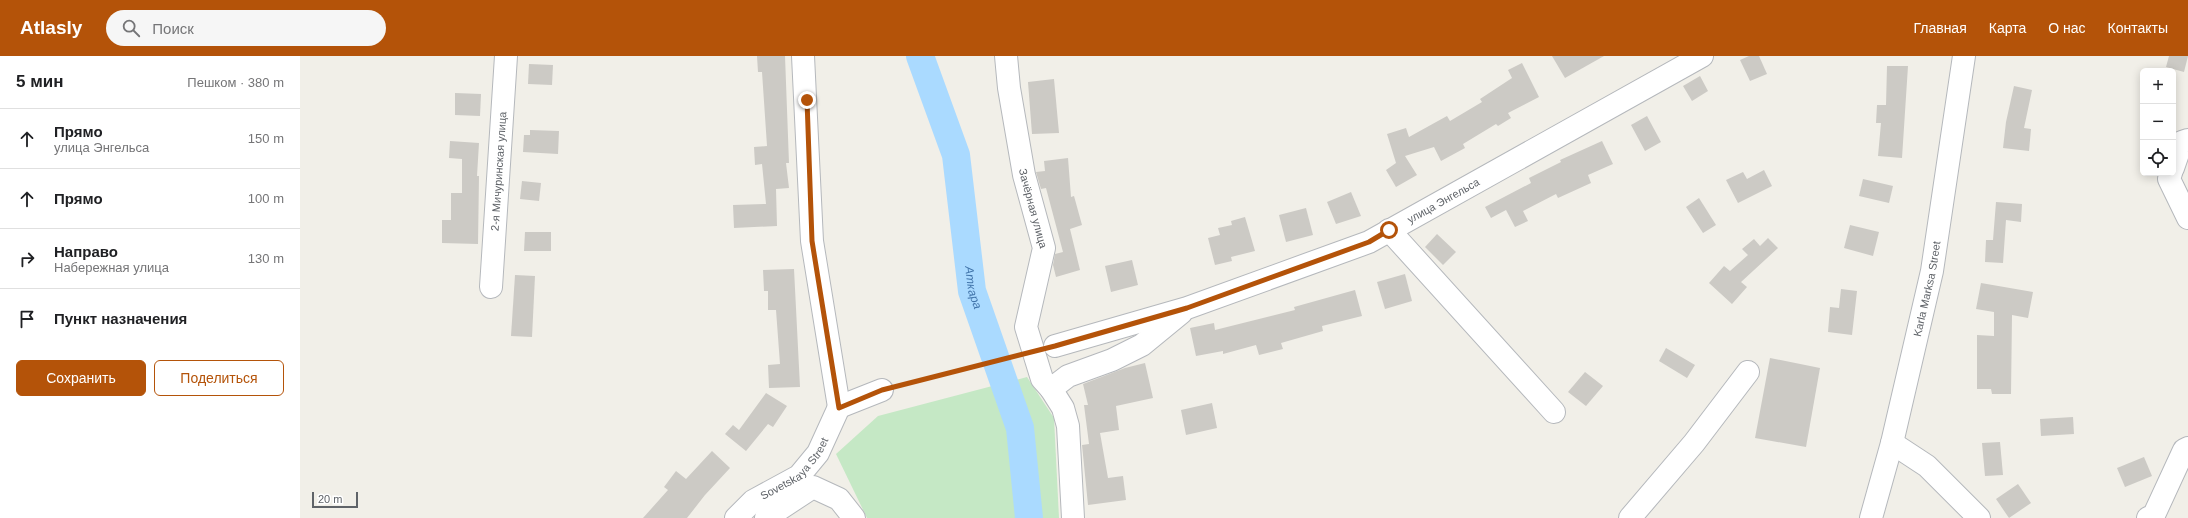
<!DOCTYPE html>
<html lang="ru">
<head>
<meta charset="utf-8">
<style>
	:root { --surface:#fff; --page:#f6f6f6; --text:#202124; --muted:#757577; --line:#e0e0e0; --accent:#b45309 }
	body { margin:0; font-family:Arial,sans-serif; background:var(--page); color:var(--text) }
	.controls { position:absolute; right:12px; top:12px; display:grid; overflow:hidden; border-radius:6px; box-shadow:0 2px 10px #0003 }
	.controls button { width:36px; height:36px; display:grid; place-items:center; padding:0; border:0; border-bottom:1px solid var(--line); background:var(--surface); color:var(--text); font:20px sans-serif }
	.scale { position:absolute; left:12px; bottom:10px; width:46px; box-sizing:border-box; padding-left:4px; border:2px solid #5f6368; border-top:0; font-size:11px; line-height:14px; white-space:nowrap; color:#5f6368; -webkit-text-stroke:3px #fff; paint-order:stroke }
	.stop { position:absolute; width:12px; height:12px; margin:-9px; border:3px solid #b45309; border-radius:50%; background:#fff }
	.stop.end { background:#b45309; border-color:#fff; box-shadow:0 1px 4px #0008 }
	.list { margin:0; padding:0; list-style:none }
	h2 { display:flex; justify-content:space-between; align-items:center; height:52px; margin:0; padding:0 16px; font-size:17px }
	h2 small { font-size:13px; font-weight:400; color:var(--muted) }
	.list li { display:grid; grid-template-columns:26px 1fr auto; gap:12px; align-items:center; box-sizing:border-box; height:60px; padding:0 16px; border-top:1px solid var(--line) }
	.list b { display:block; font-size:15px; white-space:nowrap }
	.list p { margin:0; font-size:13px; white-space:nowrap; color:var(--muted) }
	.list em { font-size:13px; font-style:normal; color:var(--muted) }
	.actions { display:flex; gap:8px; padding:12px 16px }
	.actions a { flex:1; padding:9px 0; border:1px solid var(--accent); border-radius:6px; text-align:center; font-size:14px; color:var(--accent) }
	.actions .main { background:var(--accent); color:#fff }
	.icon { flex:none; width:22px; height:22px; fill:none; stroke:currentColor; stroke-width:2; stroke-linecap:round; stroke-linejoin:round }
	.map { position:relative; flex:none; width:1888px; height:462px; overflow:hidden }
	header { display:flex; align-items:center; gap:24px; box-sizing:border-box; height:56px; padding:0 20px; background:var(--accent); color:#fff }
	header strong { font-size:19px }
	nav { display:flex; gap:22px; margin-inline-start:auto; font-size:14px }
	.search { width:280px; height:36px; background:var(--page); display:flex; align-items:center; gap:10px; box-sizing:border-box; padding:0 14px; border-radius:22px; color:var(--muted); font-size:15px }
	main { display:flex }
	aside { flex:1; background:var(--surface) }
	.map>svg:first-child { display:block }
</style>
</head>
<body>
<header>
<strong>Atlasly</strong>
<div class="search"><svg class="icon" aria-label="search" viewBox="0 0 24 24"><circle cx="10" cy="10" r="6"/><path d="M15 15l6 6"/></svg>Поиск</div>
<nav><a>Главная</a><a>Карта</a><a>О нас</a><a>Контакты</a></nav>
</header>
<main>
<aside>
<h2>5 мин<small>Пешком · 380 m</small></h2>
<ul class="list">
<li><svg class="icon" aria-label="ahead" viewBox="0 0 24 24"><path d="M12 20V5M6 11l6-6 6 6"/></svg><div><b>Прямо</b><p>улица Энгельса</p></div><em>150 m</em></li>
<li><svg class="icon" aria-label="ahead" viewBox="0 0 24 24"><path d="M12 20V5M6 11l6-6 6 6"/></svg><div><b>Прямо</b></div><em>100 m</em></li>
<li><svg class="icon" aria-label="right" viewBox="0 0 24 24"><path d="M7 20v-9h11M14 6l5 5-5 5"/></svg><div><b>Направо</b><p>Набережная улица</p></div><em>130 m</em></li>
<li><svg class="icon" aria-label="arrive" viewBox="0 0 24 24"><path d="M6 21V4h12l-3 4 3 4H6"/></svg><div><b>Пункт назначения</b></div></li>
</ul>
<div class="actions"><a class="main">Сохранить</a><a>Поделиться</a></div>
</aside>
<div class="map">
<svg width="1888" height="462" viewBox="0 0 1888 462">
	<rect width="100%" height="100%" fill="#f1efe8"/>
	<polygon fill="#c5e8c5" points="727,321 754,362 759,462 567,462 536,398 578,360"/>
	<g fill="none" stroke-linecap="round" stroke-linejoin="round">
		<path stroke="#aadaff" stroke-width="28" id="s1" d="M 620,0 L 656,99 L 672,235 L 720,372 L 729,462"/>
	</g>
	<g fill="#cccac5">
		<polygon points="457,0 485,0 489,107 486,107 489,132 476,133 477,170 434,172 433,149 466,148 462,108 455,109 454,91 467,90 462,16 458,16"/>
		<polygon points="1252,0 1304,0 1265,22"/>
		<polygon points="1449,0 1459,0 1467,18 1450,25 1440,4"/>
		<polygon points="1869,0 1888,0 1884,16 1866,11"/>
		<polygon points="1222,7 1239,41 1208,57 1211,62 1198,70 1196,68 1163,88 1165,92 1141,105 1134,91 1105,100 1117,119 1096,131 1086,114 1096,107 1087,78 1106,72 1109,81 1147,60 1150,65 1182,46 1180,43 1212,22 1208,14"/>
		<polygon points="229,8 253,9 252,29 228,28"/>
		<polygon points="1587,10 1608,10 1602,102 1578,100 1581,67 1576,67 1577,49 1586,49"/>
		<polygon points="1400,20 1408,35 1392,45 1383,30"/>
		<polygon points="754,23 759,77 732,78 728,26"/>
		<polygon points="1714,30 1732,34 1724,72 1731,73 1729,95 1703,92 1706,66"/>
		<polygon points="155,37 181,38 180,60 155,59"/>
		<polygon points="1347,60 1361,86 1345,95 1331,69"/>
		<polygon points="230,74 259,75 258,98 223,96 224,79 230,79"/>
		<polygon points="150,85 179,87 177,120 179,120 178,188 142,187 142,164 151,164 151,137 162,137 162,103 149,102"/>
		<polygon points="1302,85 1313,108 1288,119 1291,127 1258,142 1256,138 1223,155 1228,165 1215,171 1206,154 1191,162 1185,151 1231,127 1229,122 1261,106 1260,104"/>
		<polygon points="768,102 771,141 774,140 782,169 770,173 780,214 756,221 753,209 755,198 763,196 746,132 741,133 736,116 745,115 744,105"/>
		<polygon points="1464,114 1472,130 1438,147 1426,124 1443,116 1447,123"/>
		<polygon points="1563,123 1593,130 1589,147 1559,140"/>
		<polygon points="222,125 241,127 239,145 220,143"/>
		<polygon points="1051,136 1061,160 1036,168 1027,146"/>
		<polygon points="1399,142 1416,169 1403,177 1386,151"/>
		<polygon points="1696,146 1722,148 1721,166 1706,164 1703,207 1685,206 1686,184 1693,184"/>
		<polygon points="1006,152 1013,179 986,186 979,159"/>
		<polygon points="945,161 955,195 931,201 932,205 915,209 908,182 920,179 918,172 932,169 931,165"/>
		<polygon points="1550,169 1579,176 1573,200 1544,192"/>
		<polygon points="225,176 251,176 251,195 224,195"/>
		<polygon points="1137,178 1156,196 1143,209 1125,191"/>
		<polygon points="1468,182 1478,192 1441,226 1447,231 1432,248 1409,227 1424,210 1430,215 1448,199 1442,193 1454,183 1460,190"/>
		<polygon points="832,204 838,229 811,236 805,210"/>
		<polygon points="494,213 500,331 469,332 468,309 480,308 476,254 468,254 468,235 464,235 463,214"/>
		<polygon points="1105,218 1112,245 1085,253 1077,226"/>
		<polygon points="215,219 235,220 232,281 211,280"/>
		<polygon points="1681,227 1733,236 1728,262 1712,259 1711,338 1692,338 1691,333 1677,333 1677,279 1694,280 1694,256 1676,253"/>
		<polygon points="1541,233 1557,235 1552,279 1528,276 1530,251 1539,252"/>
		<polygon points="1055,234 1062,260 1022,270 1023,275 981,287 983,293 959,299 956,289 923,298 923,295 896,300 890,272 914,267 915,274 995,254 994,251"/>
		<polygon points="1366,292 1395,309 1387,322 1359,305"/>
		<polygon points="1470,302 1520,312 1506,391 1455,382"/>
		<polygon points="845,307 853,342 816,350 819,374 800,377 808,422 823,420 826,444 788,449 782,389 789,388 784,349 788,349 783,328 825,312"/>
		<polygon points="1285,316 1303,330 1286,350 1268,336"/>
		<polygon points="466,337 487,350 473,371 468,368 446,395 425,378 433,369 439,374"/>
		<polygon points="912,347 917,372 886,379 881,354"/>
		<polygon points="1773,361 1774,378 1741,380 1740,363"/>
		<polygon points="1700,386 1703,419 1685,420 1682,387"/>
		<polygon points="412,395 430,412 405,439 387,462 343,462 368,434 364,431 376,415 386,423"/>
		<polygon points="1844,401 1852,420 1825,431 1817,412"/>
		<polygon points="1718,428 1731,447 1709,462 1696,443"/>
	</g>
	<g fill="none" stroke-linecap="round" stroke-linejoin="round">
		<defs>
			<g id="minor">
				<polyline points="503,0 512,185 539,351"/>
				<path id="s2" d="M 706,0 L 709,32 L 724,119 L 744,192 L 726,271 L 742,323 L 751,333 L 763,352 L 768,370 L 773,462"/>
				<polyline points="1873,112 1882,86 1888,84"/>
				<polyline points="1871,117 1869,123 1888,162"/>
				<polyline points="1089,174 1254,356"/>
				<path id="s3" d="M 191,231 L 206,0"/>
				<path id="s4" d="M 755,290 L 887,252 L 1069,186 L 1402,0"/>
				<polyline points="751,333 768,320 812,304 842,289 881,257"/>
				<polyline points="539,351 582,334"/>
				<polyline points="1592,387 1627,410 1679,462"/>
				<path id="s5" d="M 436,462 L 453,445 L 499,420 L 518,397 L 539,351"/>
				<polyline points="466,462 513,431 539,443 554,462"/>
				<polyline points="1330,462 1394,387 1448,316"/>
				<path id="s6" d="M 1571,462 L 1592,387 L 1632,215 L 1664,0"/>
				<polyline points="1848,462 1854,459 1884,394 1888,392"/>
			</g>
		</defs>
		<use href="#minor" stroke="#b5b8bc" stroke-width="24"/>
		<use href="#minor" stroke="#fff" stroke-width="22"/>
		<polyline stroke="#9cc7a9" stroke-width="2.5" stroke-dasharray="4 2" stroke-linecap="butt" points="582,334 755,290"/>
	</g>
	<g fill="none" stroke-linecap="round" stroke-linejoin="round">
		<polyline stroke="#b45309" stroke-width="5" points="507,44 512,185 539,352 582,334 755,290 887,252 1069,186 1089,174"/>
	</g>
	<g text-anchor="middle" stroke-width="3.5" stroke-linejoin="round" paint-order="stroke">
		<g font-size="11" fill="#5f6368" stroke="#fff">
			<text dy="4" stroke="none"><textPath href="#s3" startOffset="116">2-я Мичуринская улица</textPath></text>
			<text dy="4" stroke="none"><textPath href="#s4" startOffset="416">улица Энгельса</textPath></text>
			<text dy="4" stroke="none"><textPath href="#s2" startOffset="155">Зачёрная улица</textPath></text>
			<text dy="4" stroke="none"><textPath href="#s6" startOffset="236">Karla Marksa Street</textPath></text>
			<text dy="4" stroke="none"><textPath href="#s5" startOffset="78">Sovetskaya Street</textPath></text>
		</g>
		<g font-size="12" font-style="italic" fill="#4174aa" stroke="#fff">
			<text dy="4" stroke="none"><textPath href="#s1" startOffset="239">Аткара</textPath></text>
		</g>
	</g>
</svg>
<div class="controls">
<button>+</button>
<button>−</button>
<button><svg class="icon" aria-label="locate" viewBox="0 0 24 24"><circle cx="12" cy="12" r="6"/><path d="M12 2v4M12 18v4M2 12h4M18 12h4"/></svg></button>
</div>
<div class="scale">20 m</div>
<div class="stop" style="left:1089px;top:174px"></div>
<div class="stop end" style="left:507px;top:44px"></div>
</div>
</main>
</body>
</html>
